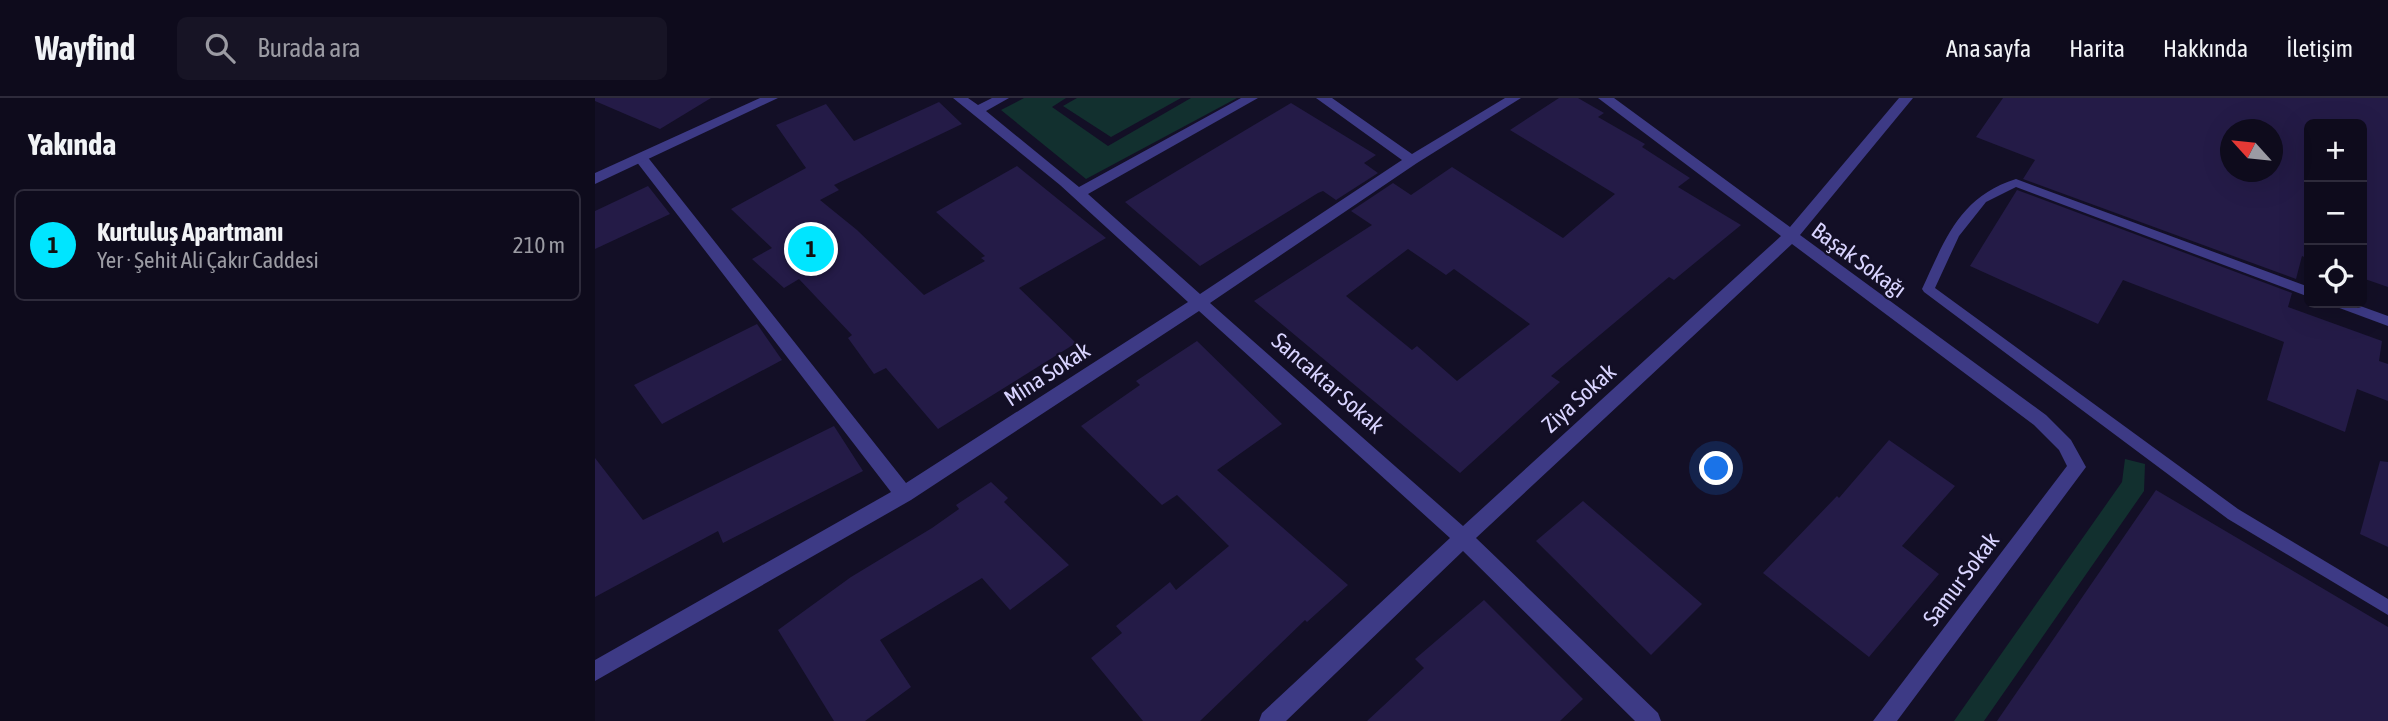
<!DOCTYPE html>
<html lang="tr">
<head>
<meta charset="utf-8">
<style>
	:root { --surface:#0e0b1c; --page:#171425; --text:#f1f3f6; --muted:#9b9ba3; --line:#2e2b3b; --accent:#00e5ff }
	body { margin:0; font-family:"Asap Condensed",sans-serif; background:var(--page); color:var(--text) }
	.controls { position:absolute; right:21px; top:21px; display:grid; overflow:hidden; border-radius:10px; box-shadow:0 7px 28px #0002 }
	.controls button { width:63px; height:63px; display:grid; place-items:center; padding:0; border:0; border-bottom:2px solid var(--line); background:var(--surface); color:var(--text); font:35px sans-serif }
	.compass { position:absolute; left:1625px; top:21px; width:63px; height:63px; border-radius:50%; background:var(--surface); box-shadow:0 7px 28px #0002; rotate:297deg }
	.you { position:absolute; left:1122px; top:371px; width:24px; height:24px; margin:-18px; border:5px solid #fff; border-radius:50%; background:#1a73e8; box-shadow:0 0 0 10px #1a73e833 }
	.badge { display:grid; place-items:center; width:46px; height:46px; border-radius:50%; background:var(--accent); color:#111; font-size:23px; font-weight:700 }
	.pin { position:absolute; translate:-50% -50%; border:4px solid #fff; box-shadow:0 2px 7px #0006 }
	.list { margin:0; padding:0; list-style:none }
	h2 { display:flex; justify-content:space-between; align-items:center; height:91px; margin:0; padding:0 28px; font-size:30px }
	h2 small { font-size:23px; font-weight:400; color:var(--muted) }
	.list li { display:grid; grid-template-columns:46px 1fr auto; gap:21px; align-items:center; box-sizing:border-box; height:112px; margin:0 14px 14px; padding:0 14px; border:2px solid var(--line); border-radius:10px }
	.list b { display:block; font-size:26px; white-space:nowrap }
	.list p { margin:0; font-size:23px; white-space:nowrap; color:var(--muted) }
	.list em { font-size:23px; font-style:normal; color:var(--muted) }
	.icon { flex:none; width:38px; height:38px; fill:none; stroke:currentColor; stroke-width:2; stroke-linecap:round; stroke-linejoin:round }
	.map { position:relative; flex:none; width:1793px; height:623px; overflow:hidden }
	header { display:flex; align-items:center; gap:42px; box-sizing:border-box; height:98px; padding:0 35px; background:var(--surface); border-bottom:2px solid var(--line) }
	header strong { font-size:33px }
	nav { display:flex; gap:38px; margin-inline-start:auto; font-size:24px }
	.search { width:490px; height:63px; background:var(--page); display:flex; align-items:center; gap:18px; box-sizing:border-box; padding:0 24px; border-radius:10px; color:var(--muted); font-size:26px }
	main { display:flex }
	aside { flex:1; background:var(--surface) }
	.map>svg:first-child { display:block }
</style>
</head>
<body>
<header>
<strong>Wayfind</strong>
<div class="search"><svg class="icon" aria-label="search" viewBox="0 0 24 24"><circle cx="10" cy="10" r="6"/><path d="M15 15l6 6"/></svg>Burada ara</div>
<nav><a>Ana sayfa</a><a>Harita</a><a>Hakkında</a><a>İletişim</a></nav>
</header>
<main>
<aside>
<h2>Yakında<small></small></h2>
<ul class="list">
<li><span class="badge">1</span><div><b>Kurtuluş Apartmanı</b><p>Yer · Şehit Ali Çakır Caddesi</p></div><em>210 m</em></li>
</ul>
</aside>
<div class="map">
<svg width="1793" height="623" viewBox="0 0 1793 623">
	<rect width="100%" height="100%" fill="#130f26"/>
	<g fill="#12302f">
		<polygon points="429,0 471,0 457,9 513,48 596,0 642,0 491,81 406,12"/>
		<polygon points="482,0 586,0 516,39 468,8"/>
		<polygon points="1530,361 1550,366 1549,393 1389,623 1359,623 1527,384"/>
	</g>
	<g fill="#241b47" fill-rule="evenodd">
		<polygon points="0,0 116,0 65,31 0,3"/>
		<path d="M 964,0 L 983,0 L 1009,15 L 1003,19 L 1050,46 L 1047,49 L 1095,80 L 1083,89 L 1146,127 L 1079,182 L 1074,179 L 956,278 L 965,284 L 865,375 L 659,203 L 777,127 L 756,113 L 798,85 L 816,97 L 857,69 L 968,140 L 1020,96 L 915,32 ZM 813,151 L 851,177 L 859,171 L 935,226 L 862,283 L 822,248 L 817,252 L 751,198 Z"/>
		<path d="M 1408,0 L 1793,0 L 1793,189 L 1767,180 L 1767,26 L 1714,26 L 1714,161 L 1707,158 L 1701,181 L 1428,81 L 1440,62 L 1381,39 ZM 1635,32 L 1677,32 L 1677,74 L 1635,74 Z"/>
		<polygon points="344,4 367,26 239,87 244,92 225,102 262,132 329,197 390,163 386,160 390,158 341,114 422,68 511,140 424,190 481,245 343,331 291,270 279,276 253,240 257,237 204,181 189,190 157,161 177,150 136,111 211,70 181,27 231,6 259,43"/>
		<polygon points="696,5 781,57 769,65 783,75 741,102 728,93 723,95 605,168 530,104"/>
		<polygon points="53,88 75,116 0,151 0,113"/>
		<polygon points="1422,92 1697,195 1693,209 1787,243 1784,263 1793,266 1793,303 1762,291 1750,334 1672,302 1689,244 1528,182 1503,226 1375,168"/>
		<polygon points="162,226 187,262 67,326 39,287"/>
		<polygon points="602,243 687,326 622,372 753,487 712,524 710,522 605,623 548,623 496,560 527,535 521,528 575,484 581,492 634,448 582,397 567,407 486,328 545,287 541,283"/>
		<polygon points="239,328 268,373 128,445 123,433 0,499 0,360 48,422"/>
		<polygon points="1294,342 1360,388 1307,448 1344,476 1274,559 1168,475 1242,398 1244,400"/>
		<polygon points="1785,363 1793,364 1793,449 1765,436"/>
		<polygon points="396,384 413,400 409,404 474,467 415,512 387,480 285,542 316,589 270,623 239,623 183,532 256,479 337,430 364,411 361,407"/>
		<polygon points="1561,392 1793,529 1793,623 1402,623"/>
		<polygon points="988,403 1107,506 1056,557 941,443"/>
		<polygon points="889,502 988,601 965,623 772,623 829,570 820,561"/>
	</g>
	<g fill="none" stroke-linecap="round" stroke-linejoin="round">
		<g fill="#3d3a85" fill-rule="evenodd">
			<path d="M 1421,81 L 1714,189 L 1714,199 L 1421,89 L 1391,104 L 1364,138 L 1340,190 L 1643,411 L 1793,501 L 1793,517 L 1633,421 L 1329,194 L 1327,191 C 1350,142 1364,99 1421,81 Z"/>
			<polygon points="1738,205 1757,205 1793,218 1793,228 1739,208"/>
		</g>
		<polygon fill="#3d3a85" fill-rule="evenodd" points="358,0 373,0 383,7 397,0 414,0 391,13 484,89 646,0 663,0 493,96 605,196 807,62 721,0 737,0 817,56 910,0 926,0 822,65 615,205 868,428 1186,138 1003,0 1019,0 1195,129 1304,0 1318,0 1205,137 1451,317 1476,342 1491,369 1302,623 1278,623 1472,368 1464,352 1439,327 1197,146 881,440 1063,615 1066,623 1040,623 868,453 691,623 664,623 667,615 855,440 604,213 316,402 0,583 0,562 296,394 41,63 41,57 51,57 311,385 593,204 465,87"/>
		<polygon fill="#3d3a85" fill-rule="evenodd" points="165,0 183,0 0,86 0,75"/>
	</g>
	<g text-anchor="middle" stroke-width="5" stroke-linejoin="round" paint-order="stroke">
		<g font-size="23" fill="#d9d4ff" stroke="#130f26">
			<text transform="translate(1264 162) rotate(36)" y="8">Başak Sokağı</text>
			<text transform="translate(452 276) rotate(-33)" y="8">Mina Sokak</text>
			<text transform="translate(733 285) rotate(41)" y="8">Sancaktar Sokak</text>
			<text transform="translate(984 300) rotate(-42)" y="8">Ziya Sokak</text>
			<text transform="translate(1366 481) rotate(-53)" y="8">Samur Sokak</text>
		</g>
	</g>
</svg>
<div class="controls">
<button>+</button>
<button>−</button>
<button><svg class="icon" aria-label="locate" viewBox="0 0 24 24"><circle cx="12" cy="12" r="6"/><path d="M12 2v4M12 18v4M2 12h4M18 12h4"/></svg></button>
</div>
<svg class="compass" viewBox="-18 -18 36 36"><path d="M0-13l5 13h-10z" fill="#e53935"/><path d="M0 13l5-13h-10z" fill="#9b9ba3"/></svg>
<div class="you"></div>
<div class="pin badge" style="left:216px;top:151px">1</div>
</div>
</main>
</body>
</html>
